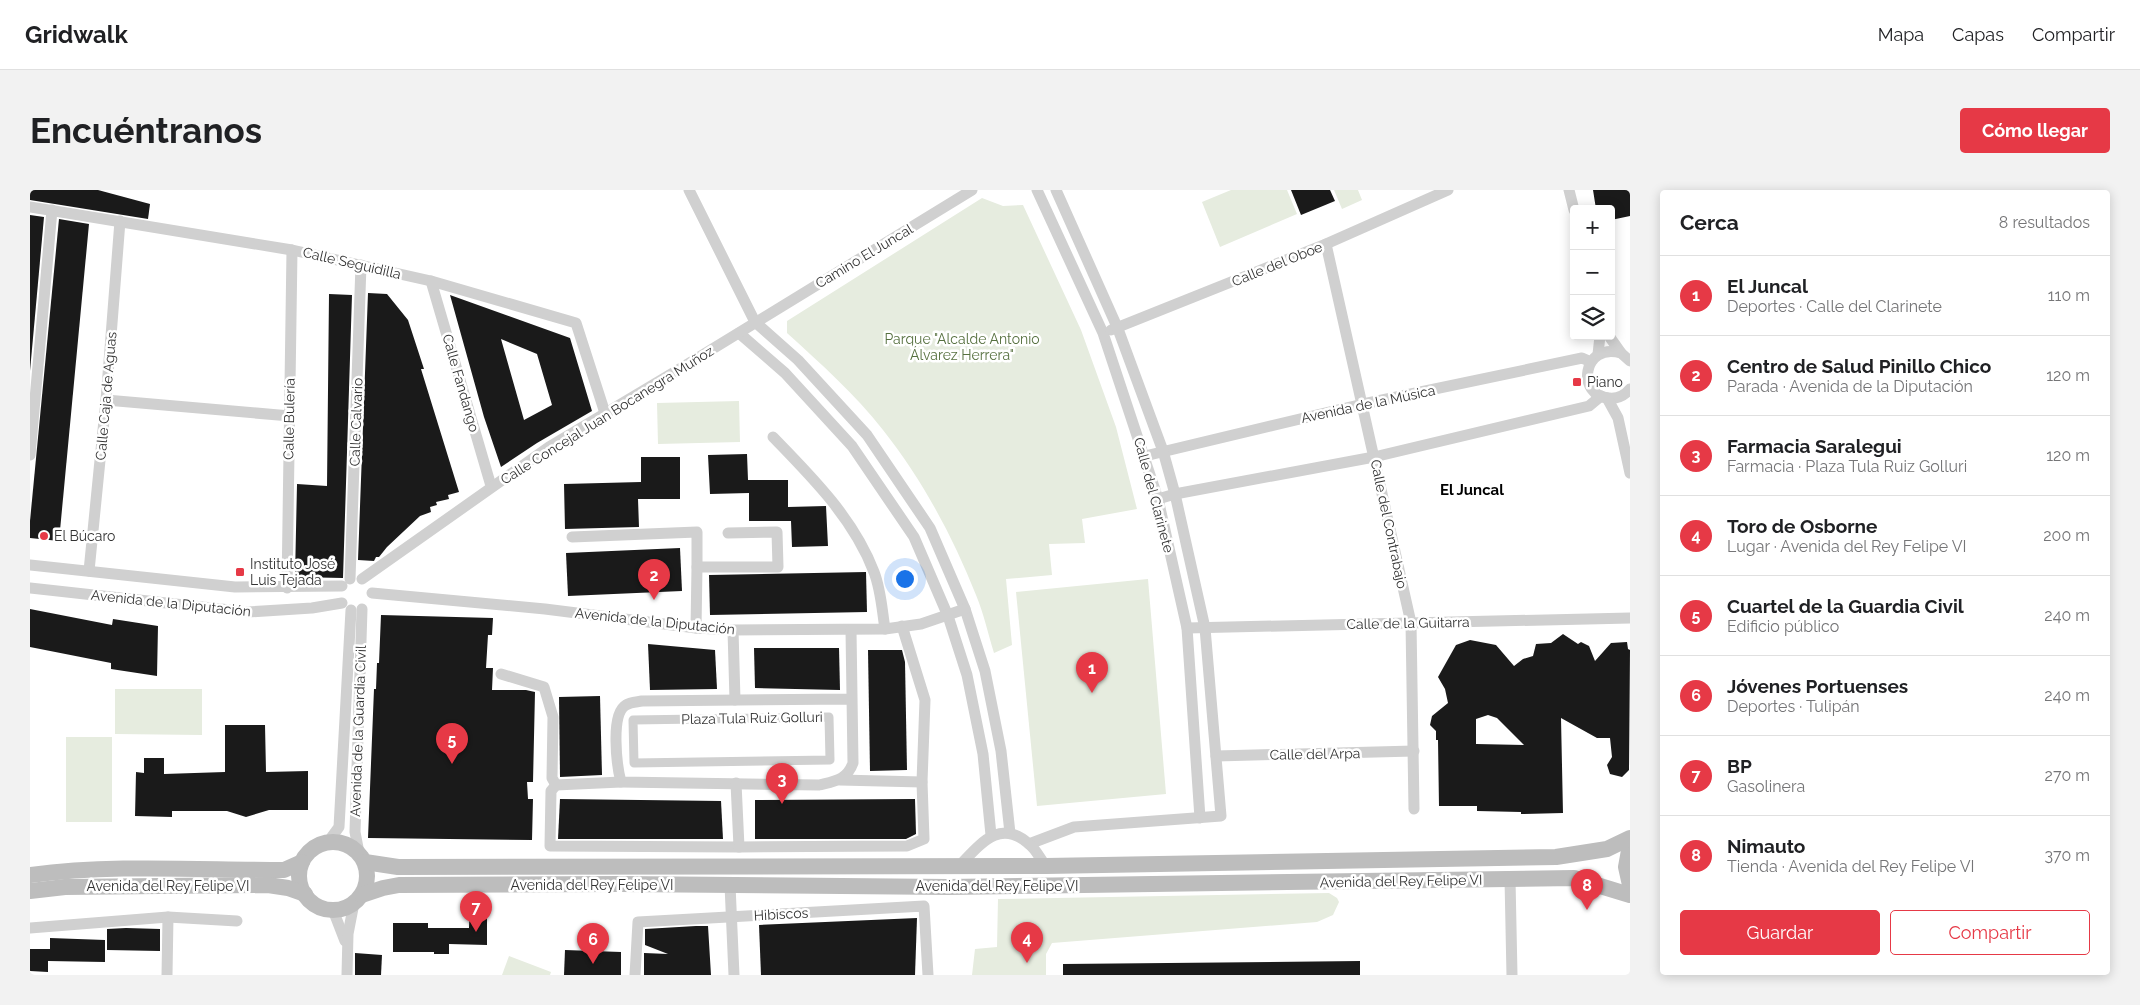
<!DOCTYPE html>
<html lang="es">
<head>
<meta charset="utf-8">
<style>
	:root { --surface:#fff; --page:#f2f2f2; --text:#202124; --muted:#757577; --line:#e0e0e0; --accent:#e63946 }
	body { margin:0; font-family:Raleway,sans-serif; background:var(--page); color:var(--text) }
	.controls { position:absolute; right:15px; top:15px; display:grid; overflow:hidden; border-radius:5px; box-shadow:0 2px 12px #0003 }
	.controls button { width:45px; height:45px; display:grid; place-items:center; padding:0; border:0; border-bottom:1px solid var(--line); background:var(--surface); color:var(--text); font:25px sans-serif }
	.you { position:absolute; left:874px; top:388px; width:18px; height:18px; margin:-12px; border:4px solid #fff; border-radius:50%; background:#1a73e8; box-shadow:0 0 0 8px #1a73e833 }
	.badge { display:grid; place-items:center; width:32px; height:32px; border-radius:50%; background:var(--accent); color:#fff; font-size:16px; font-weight:700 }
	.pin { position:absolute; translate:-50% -41px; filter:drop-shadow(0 1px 2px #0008) }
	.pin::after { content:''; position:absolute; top:26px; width:18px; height:15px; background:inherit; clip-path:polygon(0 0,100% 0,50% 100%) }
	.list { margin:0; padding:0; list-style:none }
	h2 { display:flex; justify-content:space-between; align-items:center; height:65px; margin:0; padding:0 20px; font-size:21px }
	h2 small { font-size:16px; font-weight:400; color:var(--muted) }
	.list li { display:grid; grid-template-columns:32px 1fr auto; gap:15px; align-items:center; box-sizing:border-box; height:80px; padding:0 20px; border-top:1px solid var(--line) }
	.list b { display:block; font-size:19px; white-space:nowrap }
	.list p { margin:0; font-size:16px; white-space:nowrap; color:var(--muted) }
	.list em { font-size:16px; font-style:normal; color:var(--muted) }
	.actions { display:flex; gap:10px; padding:15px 20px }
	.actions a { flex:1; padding:11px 0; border:1px solid var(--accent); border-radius:5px; text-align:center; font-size:18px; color:var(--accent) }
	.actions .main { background:var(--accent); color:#fff }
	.icon { flex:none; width:28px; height:28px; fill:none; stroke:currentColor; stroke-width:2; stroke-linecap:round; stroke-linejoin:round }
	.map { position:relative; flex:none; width:1600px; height:785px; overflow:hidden; border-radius:5px }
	header { display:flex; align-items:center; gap:30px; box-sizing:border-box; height:70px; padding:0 25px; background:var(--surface); border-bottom:1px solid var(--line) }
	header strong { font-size:24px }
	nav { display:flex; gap:28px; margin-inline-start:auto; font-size:18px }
	.intro { display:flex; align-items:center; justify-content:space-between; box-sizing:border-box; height:120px; padding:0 30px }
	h1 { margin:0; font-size:35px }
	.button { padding:12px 22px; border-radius:5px; background:var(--accent); color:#fff; font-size:18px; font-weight:700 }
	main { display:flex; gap:30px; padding:0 30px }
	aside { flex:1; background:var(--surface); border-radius:5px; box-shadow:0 2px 12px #0003 }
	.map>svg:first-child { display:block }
</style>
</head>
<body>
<header>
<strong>Gridwalk</strong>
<nav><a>Mapa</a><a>Capas</a><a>Compartir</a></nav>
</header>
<div class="intro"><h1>Encuéntranos</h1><a class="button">Cómo llegar</a></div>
<main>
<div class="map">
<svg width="1600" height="785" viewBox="0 0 1600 785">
	<rect width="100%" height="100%" fill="#fff"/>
	<g fill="#e6ecdf">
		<polygon points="1201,0 1257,0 1267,24 1190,57 1172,12"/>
		<polygon points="1304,0 1328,0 1332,10 1312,19"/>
		<path d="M 952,8 L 973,16 L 993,15 L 1051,140 L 1086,237 L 1107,319 L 1052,329 L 1055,353 L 1019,354 L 1022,385 L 976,389 L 982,455 L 964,463 C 958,444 954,424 946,405 C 923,347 892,289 853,240 C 825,204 791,174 757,143 L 757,131 Z"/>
		<polygon points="709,211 710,252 628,254 627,213"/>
		<polygon points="1118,389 1136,604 1007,616 986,402"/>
		<polygon points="85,499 172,499 172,545 85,544"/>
		<rect x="36" y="547" width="46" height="85"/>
		<polygon points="1299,703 1307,708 1309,712 1303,725 1287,732 1022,753 1016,764 1016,785 942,785 945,759 967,757 968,709"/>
		<polygon points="479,766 521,782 520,785 472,785"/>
	</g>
	<g fill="#1a1a1a" fill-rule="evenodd">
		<polygon points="0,0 68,0 120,14 118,29 0,10"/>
		<polygon points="1261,0 1300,0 1305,11 1271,25"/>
		<polygon points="1563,0 1600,0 1600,26 1581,30 1581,19 1566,19"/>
		<polygon points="0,25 14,27 0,181"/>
		<polygon points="29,29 59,34 29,351 0,348 0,331"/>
		<polygon points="338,103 357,104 378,130 394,179 391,179 429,302 418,305 419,309 406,312 407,315 400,317 401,322 390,326 357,357 349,367 346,367 344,371 328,370"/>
		<polygon points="299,104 322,105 313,388 265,387 267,294 297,296"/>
		<path d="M 420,105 L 540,148 L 562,221 L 507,253 L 471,277 L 454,227 ZM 471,149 L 507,164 L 522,215 L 494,230 Z"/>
		<polygon points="717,264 718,290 758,290 758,317 796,316 798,356 762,357 761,331 719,331 719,303 680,304 678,265"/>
		<polygon points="611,267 650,267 650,309 608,309 609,337 535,339 534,294 611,292"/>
		<polygon points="650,358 652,401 538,406 536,363"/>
		<polygon points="836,382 837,422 680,425 679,385"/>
		<polygon points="0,419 82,435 83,429 128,436 127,486 81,479 81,473 0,457"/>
		<polygon points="351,425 463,428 462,445 458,445 456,478 463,478 462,500 496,500 505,502 503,592 497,592 498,609 503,609 502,650 338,648 344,499 346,499 347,473 349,473"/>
		<path d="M 1533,444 L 1548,454 L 1551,452 L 1559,456 L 1565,471 L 1581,453 L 1597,452 L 1598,459 L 1600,460 L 1599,580 L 1592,587 L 1580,584 L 1577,575 L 1582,567 L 1580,548 L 1567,548 L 1531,528 L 1533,623 L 1491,624 L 1491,622 L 1447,621 L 1447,616 L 1409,616 L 1408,550 L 1406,550 L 1406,541 L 1400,535 L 1402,526 L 1418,513 L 1415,499 L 1408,487 L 1426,455 L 1440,450 L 1466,455 L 1484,476 L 1493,469 L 1503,466 L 1506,454 L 1521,453 ZM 1458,525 L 1467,528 L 1494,555 L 1446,554 L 1446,529 Z"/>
		<polygon points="618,454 685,460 687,499 620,500"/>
		<polygon points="724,458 809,458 810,500 725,498"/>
		<polygon points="838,460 872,460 875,472 877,580 840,581"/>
		<polygon points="570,506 572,585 530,587 529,507"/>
		<polygon points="195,535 235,535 236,582 278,581 278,620 239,620 216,627 197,621 142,621 142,627 105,626 106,582 114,583 114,568 134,568 134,584 195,582"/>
		<polygon points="530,609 691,611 693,649 528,649"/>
		<polygon points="885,609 886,644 876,649 725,649 725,610"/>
		<polygon points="440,712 457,712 457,755 419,754 419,764 404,764 404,762 363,762 363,733 398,733 398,738 439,738"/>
		<polygon points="887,728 885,785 731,785 729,735"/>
		<polygon points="666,736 678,736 681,785 614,785 614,763 638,764 615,755 615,739"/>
		<polygon points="96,738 130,739 130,761 77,760 77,739"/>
		<polygon points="20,748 75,750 75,772 18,771 18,782 0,781 0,759 20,759"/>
		<polygon points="535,760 591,762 591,785 534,785"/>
		<polygon points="325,763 352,765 351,785 325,785"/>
		<polygon points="1330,771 1330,785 1033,785 1033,774"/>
	</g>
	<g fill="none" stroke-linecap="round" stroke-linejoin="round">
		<polygon stroke="#d0d0d0" stroke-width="9" points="799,527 800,570 604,573 603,530"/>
		<g stroke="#d0d0d0" stroke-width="11">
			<polyline points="659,0 725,132 768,170 837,245 900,338 935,419 955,481 971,561 980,643"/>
			<polyline points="1007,0 1073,143 1128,309 1157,438 1170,628"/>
			<polyline points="1539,0 1544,20"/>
			<polyline points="0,17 262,60 401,91 546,133 575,223"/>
			<polyline points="1296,54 1381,433 1384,619"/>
			<polyline points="401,91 461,296"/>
			<polyline points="1081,140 1296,54 1418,0"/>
			<polyline points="709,143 755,183 822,256 884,347 918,426 937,485 953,564 961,645"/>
			<polyline points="1579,146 1591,163 1600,171"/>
			<path d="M 1591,163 C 1552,152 1546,206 1579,208 C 1588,209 1595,205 1600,199"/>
			<polyline points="1568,164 1570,146"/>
			<polyline points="1577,208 1588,228 1600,283"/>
			<polyline points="76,210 260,226"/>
			<path d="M 743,247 C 782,287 824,329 844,382 C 851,400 852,420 855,439"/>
			<polyline points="0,265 22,20"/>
			<polyline points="1115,266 1333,214 1552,168 1561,172"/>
			<polyline points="1128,309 1145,304 1344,267 1559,216 1571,206"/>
			<polyline points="542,347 667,342 667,377"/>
			<polyline points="0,375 205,397 312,396"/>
			<polyline points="59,381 76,210 90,31"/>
			<polyline points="320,389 331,75"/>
			<polyline points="332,389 519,257 653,177 942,0"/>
			<polyline points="0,398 218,422 282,418 312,413"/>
			<polyline points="257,398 262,60"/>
			<polyline points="342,403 515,419 666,438 703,440 855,439 891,434 935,419"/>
			<polyline points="666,438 667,377 748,377 747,342 698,343"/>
			<polyline points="1157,438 1600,428"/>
			<polyline points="703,440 705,510"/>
			<path d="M 821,440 L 823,573 C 817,590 805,591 789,595 L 591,592 C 587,577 580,524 596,515 C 600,512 607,512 612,511 L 822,509"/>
			<polyline points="471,484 514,497 523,527 522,588 526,595 591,592"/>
			<polyline points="1186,566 1384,561"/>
			<polyline points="810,590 892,592"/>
			<polyline points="526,595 521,601 520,656 709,657 706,593"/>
			<polyline points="298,652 309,637 321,420"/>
			<polyline points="999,654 1044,637 1191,626 1175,438 1145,304 1133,261 1088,139 1026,0"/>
			<polyline points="709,657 877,656 894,649 892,592 895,510 872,436"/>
			<polyline points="329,663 325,642 332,419"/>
			<path d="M 928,677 C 949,656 969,627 999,654 C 1006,659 1010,669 1016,676"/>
			<polyline points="1480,689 1482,785"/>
			<polyline points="700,695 704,785"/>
			<polyline points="303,720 315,751"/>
			<polyline points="0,738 138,727 207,731"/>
			<polyline points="137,785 138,727"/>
			<polyline points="317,785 318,744 324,713"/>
			<polyline points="605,785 608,732 894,716 898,785"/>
		</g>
		<g stroke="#bdbdbd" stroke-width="16">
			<circle cx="303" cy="686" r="34"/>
			<polyline points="1600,655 1596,677 1600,695"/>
			<polyline points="335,672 368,677 1016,676 1526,667 1577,659 1600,648"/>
			<path d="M 0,685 C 83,674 170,680 254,680 L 272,672"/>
			<polyline points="0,701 35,697 238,695 258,698 275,704"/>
			<polyline points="332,705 353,698 369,695 590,694 918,697 1544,688 1600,705"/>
		</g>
	</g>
	<g fill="#e63946" stroke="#fff" stroke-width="2">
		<rect x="1542" y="187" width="10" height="10" rx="2.5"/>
		<circle cx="14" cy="346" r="5"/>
		<rect x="205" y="377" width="10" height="10" rx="2.5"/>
	</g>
	<g text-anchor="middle" stroke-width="5" stroke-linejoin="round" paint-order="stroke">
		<g font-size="14" fill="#333" stroke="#fff">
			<text transform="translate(834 66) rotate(-31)" y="5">Camino El Juncal</text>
			<text transform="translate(322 73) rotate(13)" y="5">Calle Seguidilla</text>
			<text transform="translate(1247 74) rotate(-22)" y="5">Calle del Oboe</text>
			<text transform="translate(431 193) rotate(74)" y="5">Calle Fandango</text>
			<text transform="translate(76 206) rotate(-85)" y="5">Calle Caja de Aguas</text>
			<text transform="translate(1338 214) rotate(-12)" y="5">Avenida de la Música</text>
			<text transform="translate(577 225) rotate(-32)" y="5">Calle Concejal Juan Bocanegra Muñoz</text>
			<text transform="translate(259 229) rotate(-89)" y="5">Calle Bulería</text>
			<text transform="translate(326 232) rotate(-88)" y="5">Calle Calvario</text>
			<text transform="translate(1124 305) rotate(75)" y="5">Calle del Clarinete</text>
			<text transform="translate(1359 334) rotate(78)" y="5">Calle del Contrabajo</text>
			<text transform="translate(141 413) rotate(6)" y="5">Avenida de la Diputación</text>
			<text transform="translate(625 431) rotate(6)" y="5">Avenida de la Diputación</text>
			<text transform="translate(1378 433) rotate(-1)" y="5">Calle de la Guitarra</text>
			<text transform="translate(722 528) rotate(-1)" y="5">Plaza Tula Ruiz Golluri</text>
			<text transform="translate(328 541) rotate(-88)" y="5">Avenida de la Guardia Civil</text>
			<text transform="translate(1285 564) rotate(-1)" y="5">Calle del Arpa</text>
			<text transform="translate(1371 691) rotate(-1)" y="5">Avenida del Rey Felipe VI</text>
			<text x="562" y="700">Avenida del Rey Felipe VI</text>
			<text x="138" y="701">Avenida del Rey Felipe VI</text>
			<text x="967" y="701">Avenida del Rey Felipe VI</text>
			<text transform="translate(751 724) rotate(-3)" y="5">Hibiscos</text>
		</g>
		<g font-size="14" fill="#56703f" stroke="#fff">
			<text x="932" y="154">Parque "Alcalde Antonio<tspan x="932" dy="16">Álvarez Herrera"</tspan></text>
		</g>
		<g font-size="14" fill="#333" stroke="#fff" text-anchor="start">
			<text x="1557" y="197">Piano</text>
			<text x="24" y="351">El Búcaro</text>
			<text x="220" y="379">Instituto José<tspan x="220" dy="16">Luis Tejada</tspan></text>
		</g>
		<g font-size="15" font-weight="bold" fill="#000" stroke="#fff">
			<text x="1442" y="305">El Juncal</text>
		</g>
	</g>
</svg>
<div class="controls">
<button>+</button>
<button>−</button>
<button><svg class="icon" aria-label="layers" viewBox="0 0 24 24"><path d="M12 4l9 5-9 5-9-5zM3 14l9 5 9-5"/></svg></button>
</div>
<div class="you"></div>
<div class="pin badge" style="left:1062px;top:503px">1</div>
<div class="pin badge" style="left:624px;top:410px">2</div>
<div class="pin badge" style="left:752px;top:614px">3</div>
<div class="pin badge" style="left:997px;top:773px">4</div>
<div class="pin badge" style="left:422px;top:574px">5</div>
<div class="pin badge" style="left:563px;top:774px">6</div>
<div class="pin badge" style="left:446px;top:742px">7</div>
<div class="pin badge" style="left:1557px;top:720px">8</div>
</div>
<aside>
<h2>Cerca<small>8 resultados</small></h2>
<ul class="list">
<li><span class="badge">1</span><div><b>El Juncal</b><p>Deportes · Calle del Clarinete</p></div><em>110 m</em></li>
<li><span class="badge">2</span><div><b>Centro de Salud Pinillo Chico</b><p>Parada · Avenida de la Diputación</p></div><em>120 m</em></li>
<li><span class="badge">3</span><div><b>Farmacia Saralegui</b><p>Farmacia · Plaza Tula Ruiz Golluri</p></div><em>120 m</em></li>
<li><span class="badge">4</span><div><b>Toro de Osborne</b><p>Lugar · Avenida del Rey Felipe VI</p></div><em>200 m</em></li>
<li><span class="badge">5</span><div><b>Cuartel de la Guardia Civil</b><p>Edificio público</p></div><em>240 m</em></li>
<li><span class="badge">6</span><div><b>Jóvenes Portuenses</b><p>Deportes · Tulipán</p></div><em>240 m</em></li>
<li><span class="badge">7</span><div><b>BP</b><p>Gasolinera</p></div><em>270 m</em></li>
<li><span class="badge">8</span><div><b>Nimauto</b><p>Tienda · Avenida del Rey Felipe VI</p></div><em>370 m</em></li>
</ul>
<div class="actions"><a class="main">Guardar</a><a>Compartir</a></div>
</aside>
</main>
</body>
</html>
